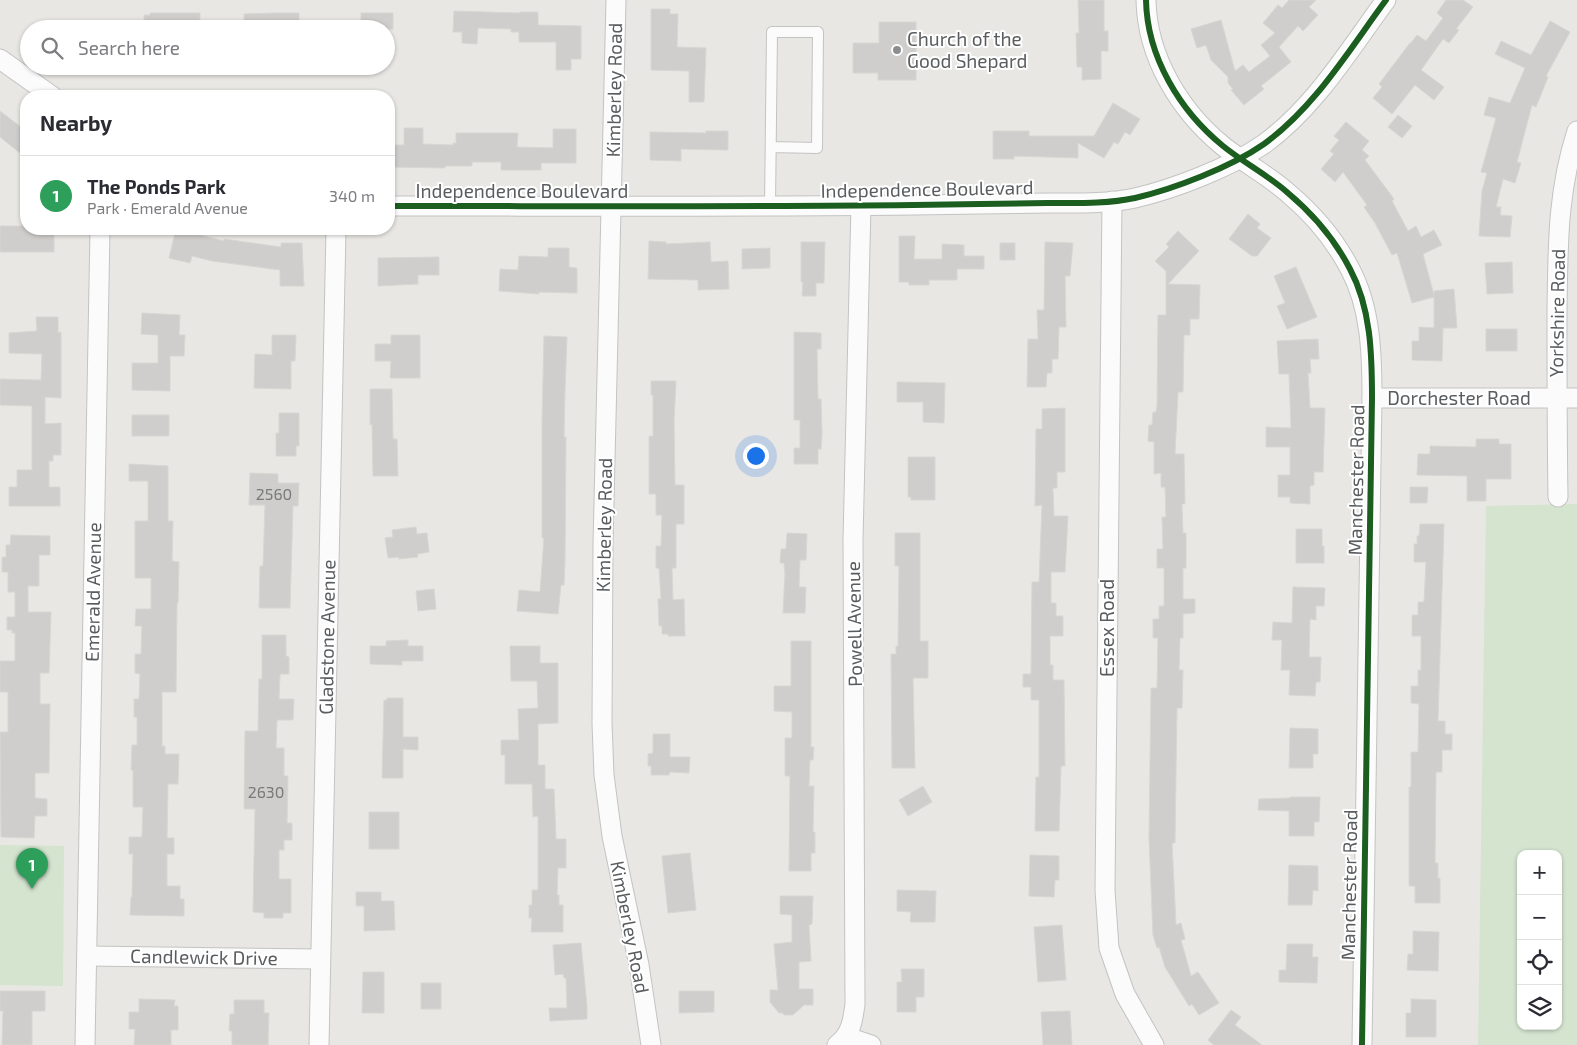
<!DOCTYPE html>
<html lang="en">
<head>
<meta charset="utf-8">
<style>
	:root { --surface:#fff; --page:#f2f2f3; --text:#2b2b33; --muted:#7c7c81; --line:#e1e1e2; --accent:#1a73e8 }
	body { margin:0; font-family:"Exo 2",sans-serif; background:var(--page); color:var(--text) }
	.controls { position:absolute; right:15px; bottom:15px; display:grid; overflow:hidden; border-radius:10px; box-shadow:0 1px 4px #0004 }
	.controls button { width:45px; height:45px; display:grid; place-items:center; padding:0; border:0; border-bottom:1px solid var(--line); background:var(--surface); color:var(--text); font:25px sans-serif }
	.you { position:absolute; left:755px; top:455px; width:18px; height:18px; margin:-12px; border:4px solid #fff; border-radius:50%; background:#1a73e8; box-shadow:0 0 0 8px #1a73e833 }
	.badge { display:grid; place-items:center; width:32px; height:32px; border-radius:50%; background:var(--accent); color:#fff; font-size:16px; font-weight:700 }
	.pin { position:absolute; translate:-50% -41px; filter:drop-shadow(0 1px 2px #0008) }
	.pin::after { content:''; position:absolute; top:26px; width:18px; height:15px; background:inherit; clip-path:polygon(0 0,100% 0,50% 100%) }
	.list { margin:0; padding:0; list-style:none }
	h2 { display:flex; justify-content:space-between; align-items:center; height:65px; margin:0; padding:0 20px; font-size:21px }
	h2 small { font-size:16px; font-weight:400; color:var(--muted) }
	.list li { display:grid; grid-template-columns:32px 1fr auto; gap:15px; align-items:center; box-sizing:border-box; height:80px; padding:0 20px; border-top:1px solid var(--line) }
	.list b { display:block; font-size:19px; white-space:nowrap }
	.list p { margin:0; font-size:16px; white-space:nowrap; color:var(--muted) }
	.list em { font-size:16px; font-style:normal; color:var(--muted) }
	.icon { flex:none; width:28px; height:28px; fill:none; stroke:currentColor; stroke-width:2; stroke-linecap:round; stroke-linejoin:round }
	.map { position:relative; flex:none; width:1577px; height:1045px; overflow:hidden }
	.search { position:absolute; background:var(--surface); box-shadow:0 1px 4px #0004; left:20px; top:20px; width:375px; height:55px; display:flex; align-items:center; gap:12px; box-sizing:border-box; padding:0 18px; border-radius:28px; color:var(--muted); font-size:19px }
	.panel { position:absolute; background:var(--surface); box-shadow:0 1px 4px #0004; left:20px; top:90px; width:375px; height:145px; border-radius:20px }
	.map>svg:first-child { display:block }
</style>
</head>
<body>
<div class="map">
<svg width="1577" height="1045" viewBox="0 0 1577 1045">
	<rect width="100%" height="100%" fill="#e9e7e3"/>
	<g fill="#d4e4cf" fill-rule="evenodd">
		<path d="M 1577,504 L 1577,1045 L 1478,1045 L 1486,506 ZM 1521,854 L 1558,854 L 1558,1026 L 1521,1026 Z"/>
		<polygon points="0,845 64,846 63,986 0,985"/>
	</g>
	<g fill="#cfcecc" stroke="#d8d6d2">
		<polygon points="1078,0 1104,0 1104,31 1108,31 1108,51 1101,51 1101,79 1082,80 1082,67 1077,67 1076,33 1079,33"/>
		<polygon points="1289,0 1316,0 1309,7 1318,15 1303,31 1298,26 1279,47 1291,62 1261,86 1264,89 1244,105 1231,90 1233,89 1228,83 1228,77 1211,60 1206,45 1197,48 1191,29 1221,20 1235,71 1243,65 1249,72 1270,56 1261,45 1275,33 1263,23 1278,5 1282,8"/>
		<polygon points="1446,0 1463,0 1473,7 1456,29 1459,30 1449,43 1443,39 1421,70 1444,87 1434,100 1415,85 1392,114 1373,98 1382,87 1379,84 1410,43 1411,43 1417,35 1426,41 1443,18 1437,13"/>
		<polygon points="651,9 670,9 670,14 678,14 677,47 706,48 704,102 689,102 689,71 651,70"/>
		<polygon points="454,11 520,13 520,12 538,12 538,25 581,26 581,59 571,59 571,70 556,70 556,42 519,42 519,32 511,32 511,29 478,28 477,44 462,43 462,32 453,32"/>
		<polygon points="150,13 200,13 200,29 144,29 144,15 150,15"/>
		<polygon points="274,13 299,13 299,29 244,29 244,14"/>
		<rect x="361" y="13" width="32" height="16"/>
		<polygon points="1550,21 1570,32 1546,76 1548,77 1536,107 1532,105 1517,162 1521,163 1515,183 1503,179 1496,207 1501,207 1500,215 1512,216 1510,237 1479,236 1482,191 1487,173 1481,172 1496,118 1484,115 1489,97 1510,103 1525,68 1495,54 1501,41 1531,55"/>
		<polygon points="879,22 916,22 916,80 878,80 878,73 853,73 853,43 879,43"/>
		<polygon points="1113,103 1140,119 1130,135 1125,132 1118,144 1114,142 1104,158 1078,143 1078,158 1014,156 1014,159 993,159 993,131 1029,131 1029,136 1094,136"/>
		<polygon points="0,111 26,131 26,158 0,137"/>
		<polygon points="1398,115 1412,126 1402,138 1388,127"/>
		<polygon points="1346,122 1369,141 1362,150 1369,156 1365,160 1394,199 1392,201 1408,231 1416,226 1421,237 1434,230 1442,245 1423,254 1434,295 1434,291 1454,289 1457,328 1443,328 1442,361 1412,360 1412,341 1419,341 1419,327 1434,328 1434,297 1412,303 1397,253 1392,255 1375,223 1364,207 1367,205 1343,172 1335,182 1321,169 1334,154 1330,151 1339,140 1334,136"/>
		<polygon points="404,128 423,128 423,144 453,145 453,143 456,143 456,133 518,133 517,147 553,148 553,129 576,129 576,163 541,163 541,170 501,170 501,162 472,162 472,166 445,166 445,168 389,167 389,145 404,145"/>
		<polygon points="706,131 728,131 728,150 681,149 681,161 650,160 650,132 706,133"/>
		<polygon points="1248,214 1260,224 1257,228 1271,238 1257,256 1252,256 1229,239"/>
		<polygon points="0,226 26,226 26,229 54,229 54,252 0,252"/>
		<polygon points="176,229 224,241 224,239 281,247 281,243 302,243 304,286 280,286 280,270 212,261 192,256 190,263 169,258"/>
		<polygon points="1178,231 1199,251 1168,284 1200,285 1199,319 1190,319 1190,335 1184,335 1183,392 1178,392 1175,454 1184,454 1185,504 1182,504 1183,533 1186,533 1186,568 1183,568 1183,599 1195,599 1195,613 1183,614 1183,638 1180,638 1179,670 1183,670 1182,708 1177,708 1175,843 1172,843 1176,925 1181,923 1185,939 1181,940 1191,976 1198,972 1219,1003 1199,1015 1192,1004 1189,1006 1165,967 1159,947 1157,948 1153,935 1149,837 1151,688 1157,688 1158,638 1153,638 1153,619 1159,619 1159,606 1164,606 1164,568 1157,568 1157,549 1163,549 1162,517 1166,517 1165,487 1161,487 1161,473 1154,474 1154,442 1148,441 1149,425 1152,425 1153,412 1156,412 1157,406 1158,315 1166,315 1166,271 1155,261 1169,247 1166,244"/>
		<polygon points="899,236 915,236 914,259 942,259 942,244 964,245 964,256 984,256 984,269 957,269 957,280 929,280 929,285 909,285 909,282 899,282"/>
		<polygon points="649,241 666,242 666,244 710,242 711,262 728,261 729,289 698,290 698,280 648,279"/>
		<polygon points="801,242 825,242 824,283 816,283 816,296 802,296 803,282 801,282"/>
		<polygon points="1045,242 1073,243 1070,276 1065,276 1066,327 1059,327 1058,359 1052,359 1052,373 1047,373 1046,387 1027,387 1028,339 1038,339 1037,310 1044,310"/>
		<rect x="1000" y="243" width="15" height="17"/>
		<polygon points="548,248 569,248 569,267 577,268 577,293 539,292 539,294 499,291 500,269 518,270 519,256 548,257"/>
		<polygon points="770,248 770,268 742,269 742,249"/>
		<polygon points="439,257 439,275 418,275 418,284 378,286 378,258"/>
		<polygon points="1512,262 1513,293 1487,294 1485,263"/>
		<polygon points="1296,267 1317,317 1287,329 1277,306 1285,303 1274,276"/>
		<polygon points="142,313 180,315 179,335 185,335 184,356 170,356 170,391 132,390 132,363 158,363 158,335 141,334"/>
		<polygon points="36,317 58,317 58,333 61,332 61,398 45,397 45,424 61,423 61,455 53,455 53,461 49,461 49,487 60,487 60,506 9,506 9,487 17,487 17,470 32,470 32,406 0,405 0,379 41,380 42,354 9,353 9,333 37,331"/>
		<rect x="1486" y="329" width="31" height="22"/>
		<polygon points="794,332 821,333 821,349 817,349 818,399 821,399 822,434 821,449 818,449 818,464 794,464 794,448 800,448 800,420 794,420"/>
		<polygon points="272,335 296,335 295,361 291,361 291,389 254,388 255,354 272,355"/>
		<polygon points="391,335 420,335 420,378 390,378 391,361 375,361 375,344 391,344"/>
		<polygon points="544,336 567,337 565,391 564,437 566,437 565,562 564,585 561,585 558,614 517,611 519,590 540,592 544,538 542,538 542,426"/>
		<polygon points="1318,339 1319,359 1310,359 1311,373 1308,373 1310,408 1325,408 1323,472 1314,472 1314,485 1310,486 1310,504 1290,503 1290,497 1278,497 1278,475 1290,475 1290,447 1266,447 1266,427 1291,428 1289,374 1279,374 1277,341"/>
		<polygon points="651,381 676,381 674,421 675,485 684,485 684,524 676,524 676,568 672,568 673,600 684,599 685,636 668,636 668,634 662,634 662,626 659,626 658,599 661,599 659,568 656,568 656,546 661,546 662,515 656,515 656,494 649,494 649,436 653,436 653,395 651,395"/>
		<polygon points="897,382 945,383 944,423 923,422 923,402 897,402"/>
		<polygon points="370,389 392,389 393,439 397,439 398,476 373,476 372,424 370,425"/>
		<polygon points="1065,408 1065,472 1057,472 1057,488 1053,488 1054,516 1068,516 1065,572 1051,572 1051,603 1056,603 1056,616 1063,616 1063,636 1050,636 1050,665 1053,665 1053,680 1064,680 1065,766 1061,766 1059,831 1035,831 1036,777 1039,777 1039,700 1031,700 1031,687 1023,687 1023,674 1031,674 1032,582 1039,582 1042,505 1035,506 1036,429 1042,429 1042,409"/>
		<polygon points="279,413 299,413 299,446 296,446 296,456 276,456 276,433 279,433"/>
		<rect x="132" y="415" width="37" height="21"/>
		<polygon points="1476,439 1499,439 1499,444 1511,444 1511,479 1486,479 1486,501 1467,501 1467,476 1417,475 1418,454 1430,454 1430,446 1476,447"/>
		<polygon points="908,457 935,457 935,500 911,500 911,497 908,497"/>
		<polygon points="129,464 168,466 168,521 173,521 172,561 179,562 178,603 177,603 176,692 162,692 162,746 165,746 165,754 179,754 178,784 168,784 167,838 174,838 174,854 167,854 167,886 180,886 180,899 184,899 184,916 130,915 131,897 132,897 133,854 129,854 129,837 142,837 143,807 133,807 133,770 131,770 132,745 137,745 137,717 134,717 134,699 139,699 140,674 135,673 135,654 141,654 142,626 135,626 136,609 151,609 151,578 135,578 135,521 148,521 148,481 129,481"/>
		<polygon points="250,473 278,474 278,483 299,483 298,506 293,506 290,608 259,608 260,566 263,566 265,505 249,505"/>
		<polygon points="1410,487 1428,487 1427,503 1410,503"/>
		<polygon points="1420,524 1444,524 1438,721 1445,721 1445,734 1452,734 1452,750 1442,750 1442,772 1436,772 1435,863 1438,863 1438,878 1440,878 1440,903 1415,903 1415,886 1409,886 1409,787 1411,787 1411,752 1418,752 1419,704 1411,703 1411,686 1418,686 1418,670 1421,670 1421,636 1412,636 1412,615 1418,615 1418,602 1424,602 1426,562 1414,562 1414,544 1417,544 1417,536 1419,536"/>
		<polygon points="416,527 417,534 427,533 429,552 417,554 418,557 399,559 399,557 388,558 385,538 393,537 392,530"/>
		<polygon points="1296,529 1322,529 1322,546 1324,546 1324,563 1296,563"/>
		<polygon points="787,533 807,534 806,560 800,560 799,587 806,587 805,613 783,613 785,573 784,563 780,563 781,549 786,549"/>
		<polygon points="895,533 920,533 920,641 928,641 928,678 913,678 915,768 892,768 891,654 896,654 896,646 898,646 899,566 895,566"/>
		<polygon points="11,535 50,536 50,555 39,555 39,586 28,586 28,612 51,612 49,673 40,673 40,704 50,704 49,773 35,773 35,798 47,799 47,816 35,816 34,838 1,837 0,732 8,732 8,692 0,692 0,661 15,661 15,633 12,633 12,630 7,630 7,617 15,617 15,592 8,592 8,572 2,572 2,557 6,557 6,545 10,545"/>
		<polygon points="1293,587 1325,588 1324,606 1316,606 1316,620 1310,619 1309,657 1321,657 1320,682 1316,682 1315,696 1289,695 1290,670 1281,670 1282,640 1272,640 1273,622 1292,623"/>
		<polygon points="434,589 436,609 418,611 416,591"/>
		<polygon points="262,635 286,635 286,656 289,657 289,674 280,674 279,699 294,699 293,720 277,720 276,748 284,748 284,776 288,776 287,823 292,823 292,840 284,840 284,850 279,850 279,879 291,879 291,913 283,913 283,918 264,918 264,913 253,912 255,809 244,809 245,731 258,731 259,679 262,679"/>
		<polygon points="408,640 408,646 423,646 423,661 402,661 402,665 370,664 370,646 386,646 386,641"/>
		<polygon points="791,641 811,641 811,747 814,747 813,760 810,760 809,786 814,786 813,832 815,832 815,853 811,853 811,871 789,871 790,776 785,776 785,738 792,738 792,712 774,711 774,686 791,686"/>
		<polygon points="510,646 540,646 540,663 558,663 558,723 538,724 538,765 545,765 545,789 554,789 556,839 566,839 566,868 558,868 557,895 559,895 559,905 563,905 563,932 531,932 532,918 529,918 529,905 532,905 532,890 538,890 538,816 533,817 532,784 505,784 505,755 501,755 501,740 519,740 518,709 538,708 537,681 511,681"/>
		<polygon points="387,698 403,698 403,737 418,737 418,750 403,749 403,778 382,778 384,700 387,700"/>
		<polygon points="1290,728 1318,729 1318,754 1313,754 1313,768 1289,768"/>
		<polygon points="653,734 670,734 670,757 690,757 689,773 670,772 669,775 651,775 651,766 648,766 648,754 653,753"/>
		<polygon points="923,786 932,802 908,816 899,800"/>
		<polygon points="1290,797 1320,797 1319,822 1314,822 1314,836 1289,836 1289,811 1258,810 1259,799 1290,798"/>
		<rect x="369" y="812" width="30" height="37"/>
		<polygon points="690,853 696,910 668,913 662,856"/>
		<polygon points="1030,855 1059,856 1059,880 1055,880 1054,897 1029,896"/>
		<polygon points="1289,865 1318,866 1318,891 1313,890 1312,905 1288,905"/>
		<polygon points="897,890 936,891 935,922 910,922 911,912 897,911"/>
		<polygon points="356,892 381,892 381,901 394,901 395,930 364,931 364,906 356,906"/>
		<polygon points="780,896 813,896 812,924 809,925 811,961 799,962 799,989 813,989 813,1005 804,1005 793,1015 784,1015 783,1013 779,1013 770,1002 770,990 778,990 774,944 792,942 792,915 780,914"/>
		<polygon points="1062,925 1066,980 1038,982 1034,927"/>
		<polygon points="1413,931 1439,932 1438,971 1407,970 1408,954 1413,954"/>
		<polygon points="581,943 587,1007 587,1019 550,1021 549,1008 567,1008 566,978 564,978 563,974 555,975 553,945"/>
		<polygon points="1287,944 1313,944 1312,957 1318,957 1317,983 1279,982 1279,970 1286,970"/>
		<polygon points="901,969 924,969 924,997 916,997 916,1012 897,1012 897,982 902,982"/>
		<polygon points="363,972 384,972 384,1013 362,1013"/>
		<rect x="421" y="983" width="20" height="26"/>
		<polygon points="0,991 45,991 45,1011 32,1011 32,1045 2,1045 3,1011 0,1011"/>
		<polygon points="679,991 714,991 714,1012 679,1013"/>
		<polygon points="139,999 175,1000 174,1006 178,1006 178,1030 171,1030 171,1045 134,1045 135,1029 129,1029 129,1012 139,1012"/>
		<polygon points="1411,999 1436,1000 1436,1037 1406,1037 1406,1013 1411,1013"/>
		<polygon points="234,1000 264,1000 264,1013 269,1013 268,1045 232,1045 232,1031 229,1031 230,1014 234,1014"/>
		<polygon points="1231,1010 1241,1017 1235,1025 1262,1045 1214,1045 1208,1040"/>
		<polygon points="1070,1011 1072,1045 1043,1045 1041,1012"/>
	</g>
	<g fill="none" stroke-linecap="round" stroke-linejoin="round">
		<defs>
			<polyline id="lane" points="770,205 772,32 818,32 817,148 771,147"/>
			<g id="street">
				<polyline points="616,0 603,544 602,723 604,775 612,836 639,965 651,1045"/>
				<path d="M 1146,0 C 1147,57 1180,111 1223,146 C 1244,163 1268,175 1288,193 C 1313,214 1335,240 1350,269 C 1371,308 1372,355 1372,398 L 1362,1045"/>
				<polyline points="0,59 52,96"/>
				<polyline points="1112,201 1105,890 1109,948 1125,994 1154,1045"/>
				<path d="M 389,206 C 564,206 738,207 913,205 C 958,204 1003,204 1048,203 C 1077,203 1107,204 1135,198 C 1174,189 1231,167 1264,144 C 1315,107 1349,50 1386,0"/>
				<polyline points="1372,398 1577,398"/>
				<path d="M 1558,497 C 1557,435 1557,373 1557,311 C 1558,247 1557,193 1577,131"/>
				<polyline points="87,956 320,959"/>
				<polyline points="847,1037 871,1045"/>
				<polyline points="85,1045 100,229"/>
				<polyline points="319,1045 336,229"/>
				<path d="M 837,1045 C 851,1035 853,1020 855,1004 L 853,540 L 861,205"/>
			</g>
		</defs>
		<use href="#lane" stroke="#c3c3c3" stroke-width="12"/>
		<use href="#street" stroke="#c3c3c3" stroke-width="21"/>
		<use href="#lane" stroke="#fcfbfb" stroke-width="10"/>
		<use href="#street" stroke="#fcfbfb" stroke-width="19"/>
		<defs>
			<g id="cycleway">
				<path d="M 1146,0 C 1147,57 1180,111 1223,146 C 1244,163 1268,175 1288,193 C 1313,214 1335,240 1350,269 C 1371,308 1372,355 1372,398 L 1362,1045"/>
				<path d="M 389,206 C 564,206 738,207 913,205 C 958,204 1003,204 1048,203 C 1077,203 1107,204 1135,198 C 1174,189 1231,167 1264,144 C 1315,107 1349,50 1386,0"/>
			</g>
		</defs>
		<use href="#cycleway" stroke="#fff" stroke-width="9"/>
		<use href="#cycleway" stroke="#1b5e20" stroke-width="6"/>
	</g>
	<circle fill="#8c8d8e" stroke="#fff" stroke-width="2" cx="897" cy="50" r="5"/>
	<g text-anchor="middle" stroke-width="4" stroke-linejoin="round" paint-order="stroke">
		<g font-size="16" fill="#787a7c">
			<text x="274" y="500">2560</text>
			<text x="266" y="798">2630</text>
		</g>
		<g font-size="19" fill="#5a5d60" stroke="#fff" text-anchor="start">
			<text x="907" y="46">Church of the<tspan x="907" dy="22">Good Shepard</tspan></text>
		</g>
		<g font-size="19" fill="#5a5d60" stroke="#fff">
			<text transform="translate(614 90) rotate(-89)" y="7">Kimberley Road</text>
			<text transform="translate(927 189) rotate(-1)" y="7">Independence Boulevard</text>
			<text x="522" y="198">Independence Boulevard</text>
			<text transform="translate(1557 313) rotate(-89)" y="7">Yorkshire Road</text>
			<text x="1459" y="405">Dorchester Road</text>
			<text transform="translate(1356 480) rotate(-89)" y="7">Manchester Road</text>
			<text transform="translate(604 525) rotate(-89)" y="7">Kimberley Road</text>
			<text transform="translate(93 592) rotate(-89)" y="7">Emerald Avenue</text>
			<text transform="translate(854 624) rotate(-91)" y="7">Powell Avenue</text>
			<text transform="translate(1107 628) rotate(-90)" y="7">Essex Road</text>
			<text transform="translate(327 637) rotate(-89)" y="7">Gladstone Avenue</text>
			<text transform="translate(1349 885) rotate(-89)" y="7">Manchester Road</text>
			<text transform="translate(630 927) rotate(79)" y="7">Kimberley Road</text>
			<text transform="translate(204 957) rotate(1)" y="7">Candlewick Drive</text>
		</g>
	</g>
</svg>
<div class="controls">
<button>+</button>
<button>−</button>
<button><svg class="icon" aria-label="locate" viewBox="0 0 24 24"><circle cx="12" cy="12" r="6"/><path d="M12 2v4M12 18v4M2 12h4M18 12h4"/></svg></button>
<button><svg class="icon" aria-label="layers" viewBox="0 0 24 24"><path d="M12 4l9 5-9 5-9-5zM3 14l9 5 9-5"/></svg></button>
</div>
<div class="you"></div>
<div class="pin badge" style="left:32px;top:889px;background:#2e9e5b">1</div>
<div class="search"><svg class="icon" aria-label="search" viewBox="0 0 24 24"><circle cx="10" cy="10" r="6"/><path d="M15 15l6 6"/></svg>Search here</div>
<section class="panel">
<h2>Nearby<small></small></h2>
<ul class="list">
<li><span class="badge" style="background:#2e9e5b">1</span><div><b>The Ponds Park</b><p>Park · Emerald Avenue</p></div><em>340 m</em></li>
</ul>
</section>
</div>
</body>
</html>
